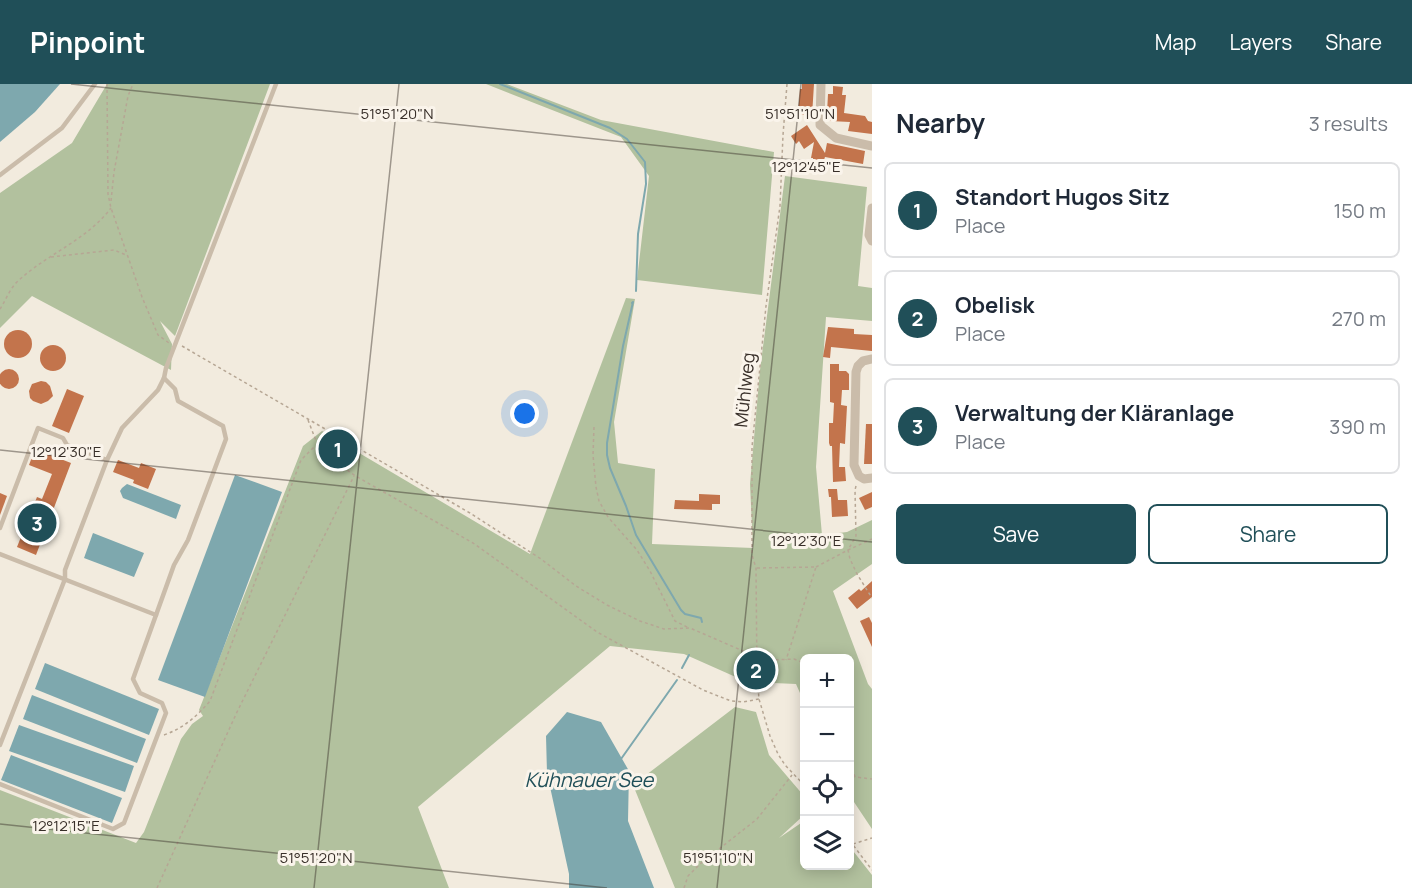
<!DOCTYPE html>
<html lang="en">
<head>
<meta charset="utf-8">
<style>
	:root { --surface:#fff; --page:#f6f6f7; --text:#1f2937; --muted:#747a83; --line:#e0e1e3; --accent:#204f58 }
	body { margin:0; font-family:Manrope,sans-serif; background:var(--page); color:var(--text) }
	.controls { position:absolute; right:18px; bottom:18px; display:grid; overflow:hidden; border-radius:9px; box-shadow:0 3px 15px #0003 }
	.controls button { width:54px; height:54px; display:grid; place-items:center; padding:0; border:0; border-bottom:2px solid var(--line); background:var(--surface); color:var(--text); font:30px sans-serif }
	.you { position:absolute; left:525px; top:330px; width:21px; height:21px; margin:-15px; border:4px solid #fff; border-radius:50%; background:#1a73e8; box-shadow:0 0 0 9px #1a73e833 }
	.badge { display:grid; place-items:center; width:39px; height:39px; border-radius:50%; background:var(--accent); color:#fff; font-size:20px; font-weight:700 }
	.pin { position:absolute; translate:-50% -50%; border:3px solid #fff; box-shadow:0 2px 6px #0006 }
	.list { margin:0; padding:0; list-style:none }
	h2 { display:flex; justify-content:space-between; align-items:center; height:78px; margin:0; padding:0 24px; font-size:26px }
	h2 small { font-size:20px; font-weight:400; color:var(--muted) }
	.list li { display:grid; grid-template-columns:39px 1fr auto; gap:18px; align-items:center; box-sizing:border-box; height:96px; margin:0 12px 12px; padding:0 12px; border:2px solid var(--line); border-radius:9px }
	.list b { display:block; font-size:22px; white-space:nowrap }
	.list p { margin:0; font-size:20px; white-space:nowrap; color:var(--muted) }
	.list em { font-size:20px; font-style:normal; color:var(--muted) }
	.actions { display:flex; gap:12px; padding:18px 24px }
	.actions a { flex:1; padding:14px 0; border:2px solid var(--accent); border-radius:9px; text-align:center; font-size:21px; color:var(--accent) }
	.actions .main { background:var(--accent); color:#fff }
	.icon { flex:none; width:33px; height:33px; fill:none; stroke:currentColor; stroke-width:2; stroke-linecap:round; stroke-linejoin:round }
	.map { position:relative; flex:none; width:872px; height:804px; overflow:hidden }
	header { display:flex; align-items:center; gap:36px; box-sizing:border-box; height:84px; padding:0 30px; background:var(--accent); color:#fff }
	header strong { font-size:28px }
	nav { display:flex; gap:33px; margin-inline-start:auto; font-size:21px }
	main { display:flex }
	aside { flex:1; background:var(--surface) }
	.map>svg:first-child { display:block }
</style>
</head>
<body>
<header>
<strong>Pinpoint</strong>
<nav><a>Map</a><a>Layers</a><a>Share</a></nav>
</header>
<main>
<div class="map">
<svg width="872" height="804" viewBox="0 0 872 804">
	<rect width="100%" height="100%" fill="#f2ebde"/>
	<g fill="#b2c19e">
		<polygon points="107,0 270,0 175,252 160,237 172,260 171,286 32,212 0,244 0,109 72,59"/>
		<polygon points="486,0 507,0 601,36 774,68 762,211 637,196 649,92 621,53"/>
		<polygon points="785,92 867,103 858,202 872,204 872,237 826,233 816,383 822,451 847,448 872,436 872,480 833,507 868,600 872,605 872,745 850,712 850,574 804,574 804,618 796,600 747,598 684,570 610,562 418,723 449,804 0,804 0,706 136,759 144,748 181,655 192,640 203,632 199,626 303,362 322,347 530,470 626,214 635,215 614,338 618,379 655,385 652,460 753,464 750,400 760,286"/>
		<polygon points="735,623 756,628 769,671 804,712 804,731 779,754 804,737 804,782 850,782 850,763 872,791 872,804 675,804 633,701"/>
	</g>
	<g fill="#7ea8ae">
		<polygon points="0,0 60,0 35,28 0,58"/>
		<polygon points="235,391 282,408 205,613 158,596"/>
		<polygon points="127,400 181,421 176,435 123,414 120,407 122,404"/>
		<polygon points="93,449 144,469 134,493 84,474"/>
		<polygon points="45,579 159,625 149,651 35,605"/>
		<polygon points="32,611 146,655 137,679 23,635"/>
		<polygon points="567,628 601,638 629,687 628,737 654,804 569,804 569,790 547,689 546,652"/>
		<polygon points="19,641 134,682 125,708 9,667"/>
		<polygon points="11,671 122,714 112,739 1,696"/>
	</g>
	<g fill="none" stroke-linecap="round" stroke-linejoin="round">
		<g stroke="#7ea8ae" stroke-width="2">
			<polyline points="500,0 610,44 627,55 645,78 646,100 638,150 636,207"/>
			<polyline points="632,219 633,218 623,262 613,323 607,359 607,371 610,384 626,422 636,451 681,526 685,530 701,534 702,538"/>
			<polyline points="682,584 689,571"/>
			<polyline points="621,675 677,596"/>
		</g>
	</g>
	<g fill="#c3744c">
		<polygon points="802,0 814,0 812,32 798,30 800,5 802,5"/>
		<polygon points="833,2 843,3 842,11 846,11 844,29 865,32 868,37 872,38 872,50 848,47 850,38 830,37 831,29 827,29 828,10 833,10"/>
		<polygon points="807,41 825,69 827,59 865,67 863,80 825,73 823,79 813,77 813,74 811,74 814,58 804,65 799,57 796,60 791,52"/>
		<polygon points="828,243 854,245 854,250 872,251 872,267 831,263 830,274 823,273"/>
		<circle cx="18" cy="260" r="14"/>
		<circle cx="53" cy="274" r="13"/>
		<polygon points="830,280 839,280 839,287 846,287 849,290 849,306 842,306 841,321 847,322 845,360 840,359 839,383 845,383 846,397 833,398 832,362 830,362 829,359 829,339 833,339 834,319 830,318"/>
		<circle cx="9" cy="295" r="10"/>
		<polygon points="41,297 46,298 50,302 53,312 48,317 41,320 33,317 30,314 29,307 32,300"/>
		<polygon points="67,305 84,312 69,349 52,342"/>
		<polygon points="866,340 872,340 872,380 864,380"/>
		<polygon points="35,365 71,379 36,471 17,463 37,413 42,415 52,390 29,381"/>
		<polygon points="118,376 139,384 141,379 156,385 148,405 133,399 134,396 113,388"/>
		<polygon points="828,405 837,405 838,416 847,416 848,432 832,433 831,413 829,413"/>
		<polygon points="872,408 872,423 865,426 859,414"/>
		<polygon points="0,409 7,412 0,431"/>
		<polygon points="699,410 720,411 720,420 712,420 712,426 674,425 675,416 699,417"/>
		<polygon points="872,497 872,513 857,525 848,514 859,505 861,507"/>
		<polygon points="869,533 872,539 872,563 860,537"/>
	</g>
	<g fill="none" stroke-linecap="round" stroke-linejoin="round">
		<g stroke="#b6a694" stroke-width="1.5" stroke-dasharray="3 3" stroke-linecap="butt">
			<polyline points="107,0 108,110 111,124 142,213 158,251 169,259"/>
			<polyline points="787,0 783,51 780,122 766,222 752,363 752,471 756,484 757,592 759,615 770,652 778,670 785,681 804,701"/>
			<polyline points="111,117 114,88 128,12 133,0"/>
			<polyline points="51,173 114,166 126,171"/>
			<path d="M 0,225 C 6,216 10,204 18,197 C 47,170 87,156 111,124"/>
			<polyline points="182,262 470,429 541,475 576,502 607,521 640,537 664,545 690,544 757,573 771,576 794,575 804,579"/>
			<polyline points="308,336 318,362 323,368 354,391 473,459 597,548 703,606 731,617 743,618 759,615"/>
			<polyline points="594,343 593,371 596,403 599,417 608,433 637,466 650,487 675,537 689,544"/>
			<polyline points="856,402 855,406 856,452 848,466 850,475 857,490 872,514"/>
			<polyline points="816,483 848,466 872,455"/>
			<polyline points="757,484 816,483 786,576"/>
			<path d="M 164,651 C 184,644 197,632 210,617 L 301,376 L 313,364 L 317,362"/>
			<polyline points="850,679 855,693 872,695"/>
			<polyline points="850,757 872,786"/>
			<polyline points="853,760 872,754"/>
			<polyline points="157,804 237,628 354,392"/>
			<polyline points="684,804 688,792 700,780 757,735 792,691"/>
		</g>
		<g stroke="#cabcaa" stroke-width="4.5">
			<polyline points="0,91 62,44 95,0"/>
			<polyline points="0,444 38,344 63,354 67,361 107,376"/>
			<polyline points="0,470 156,531"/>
			<polyline points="0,661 65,495 65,486 107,376 122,344 158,306 164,294 166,284 276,0"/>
			<polyline points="0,700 113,745 124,739 166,629 162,619 140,609 133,595 174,481 188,456 226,355 223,342 178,317 175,305 164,294"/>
		</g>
		<g stroke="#cabcaa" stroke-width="9">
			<polyline points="821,0 820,41 836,54 872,62"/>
			<polyline points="872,124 869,151 872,157"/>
			<polyline points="872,275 863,277 858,282 856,288 854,381 859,392 864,395 872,394"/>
		</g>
	</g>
	<path fill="none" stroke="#382f29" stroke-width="1.5" stroke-opacity="0.45" d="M 71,0 L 872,84M 0,366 L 872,458M 0,740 L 607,804M 314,804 L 399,0M 717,804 L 801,0"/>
	<g text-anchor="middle" stroke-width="6" stroke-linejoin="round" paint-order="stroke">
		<g font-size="18" fill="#382f29" stroke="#faf4eb">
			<text transform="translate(745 306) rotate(-84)" y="6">Mühlweg</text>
		</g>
		<g font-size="20" font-style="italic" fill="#204f58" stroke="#faf4eb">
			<text x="589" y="703">Kühnauer See</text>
		</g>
	</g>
	<g font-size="15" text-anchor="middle" fill="#382f29" stroke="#faf4eb" stroke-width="6" stroke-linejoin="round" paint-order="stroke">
		<text x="397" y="35">51°51'20"N</text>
		<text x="800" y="35">51°51'10"N</text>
		<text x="806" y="88">12°12'45"E</text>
		<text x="66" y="373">12°12'30"E</text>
		<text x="806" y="462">12°12'30"E</text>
		<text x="66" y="747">12°12'15"E</text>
		<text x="316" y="779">51°51'20"N</text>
		<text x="718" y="779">51°51'10"N</text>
	</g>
</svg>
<div class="controls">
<button>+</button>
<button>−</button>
<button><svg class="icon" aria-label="locate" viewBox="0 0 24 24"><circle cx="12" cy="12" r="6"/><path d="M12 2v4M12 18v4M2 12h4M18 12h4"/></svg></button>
<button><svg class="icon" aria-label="layers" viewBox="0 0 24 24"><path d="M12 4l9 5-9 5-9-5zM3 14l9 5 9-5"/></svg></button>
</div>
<div class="you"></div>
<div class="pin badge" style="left:338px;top:365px">1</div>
<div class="pin badge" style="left:756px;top:586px">2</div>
<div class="pin badge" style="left:37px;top:439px">3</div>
</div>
<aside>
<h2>Nearby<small>3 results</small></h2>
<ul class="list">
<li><span class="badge">1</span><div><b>Standort Hugos Sitz</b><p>Place</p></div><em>150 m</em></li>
<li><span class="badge">2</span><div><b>Obelisk</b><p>Place</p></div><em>270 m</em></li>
<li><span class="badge">3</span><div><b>Verwaltung der Kläranlage</b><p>Place</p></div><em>390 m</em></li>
</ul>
<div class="actions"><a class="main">Save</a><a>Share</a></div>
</aside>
</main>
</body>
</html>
